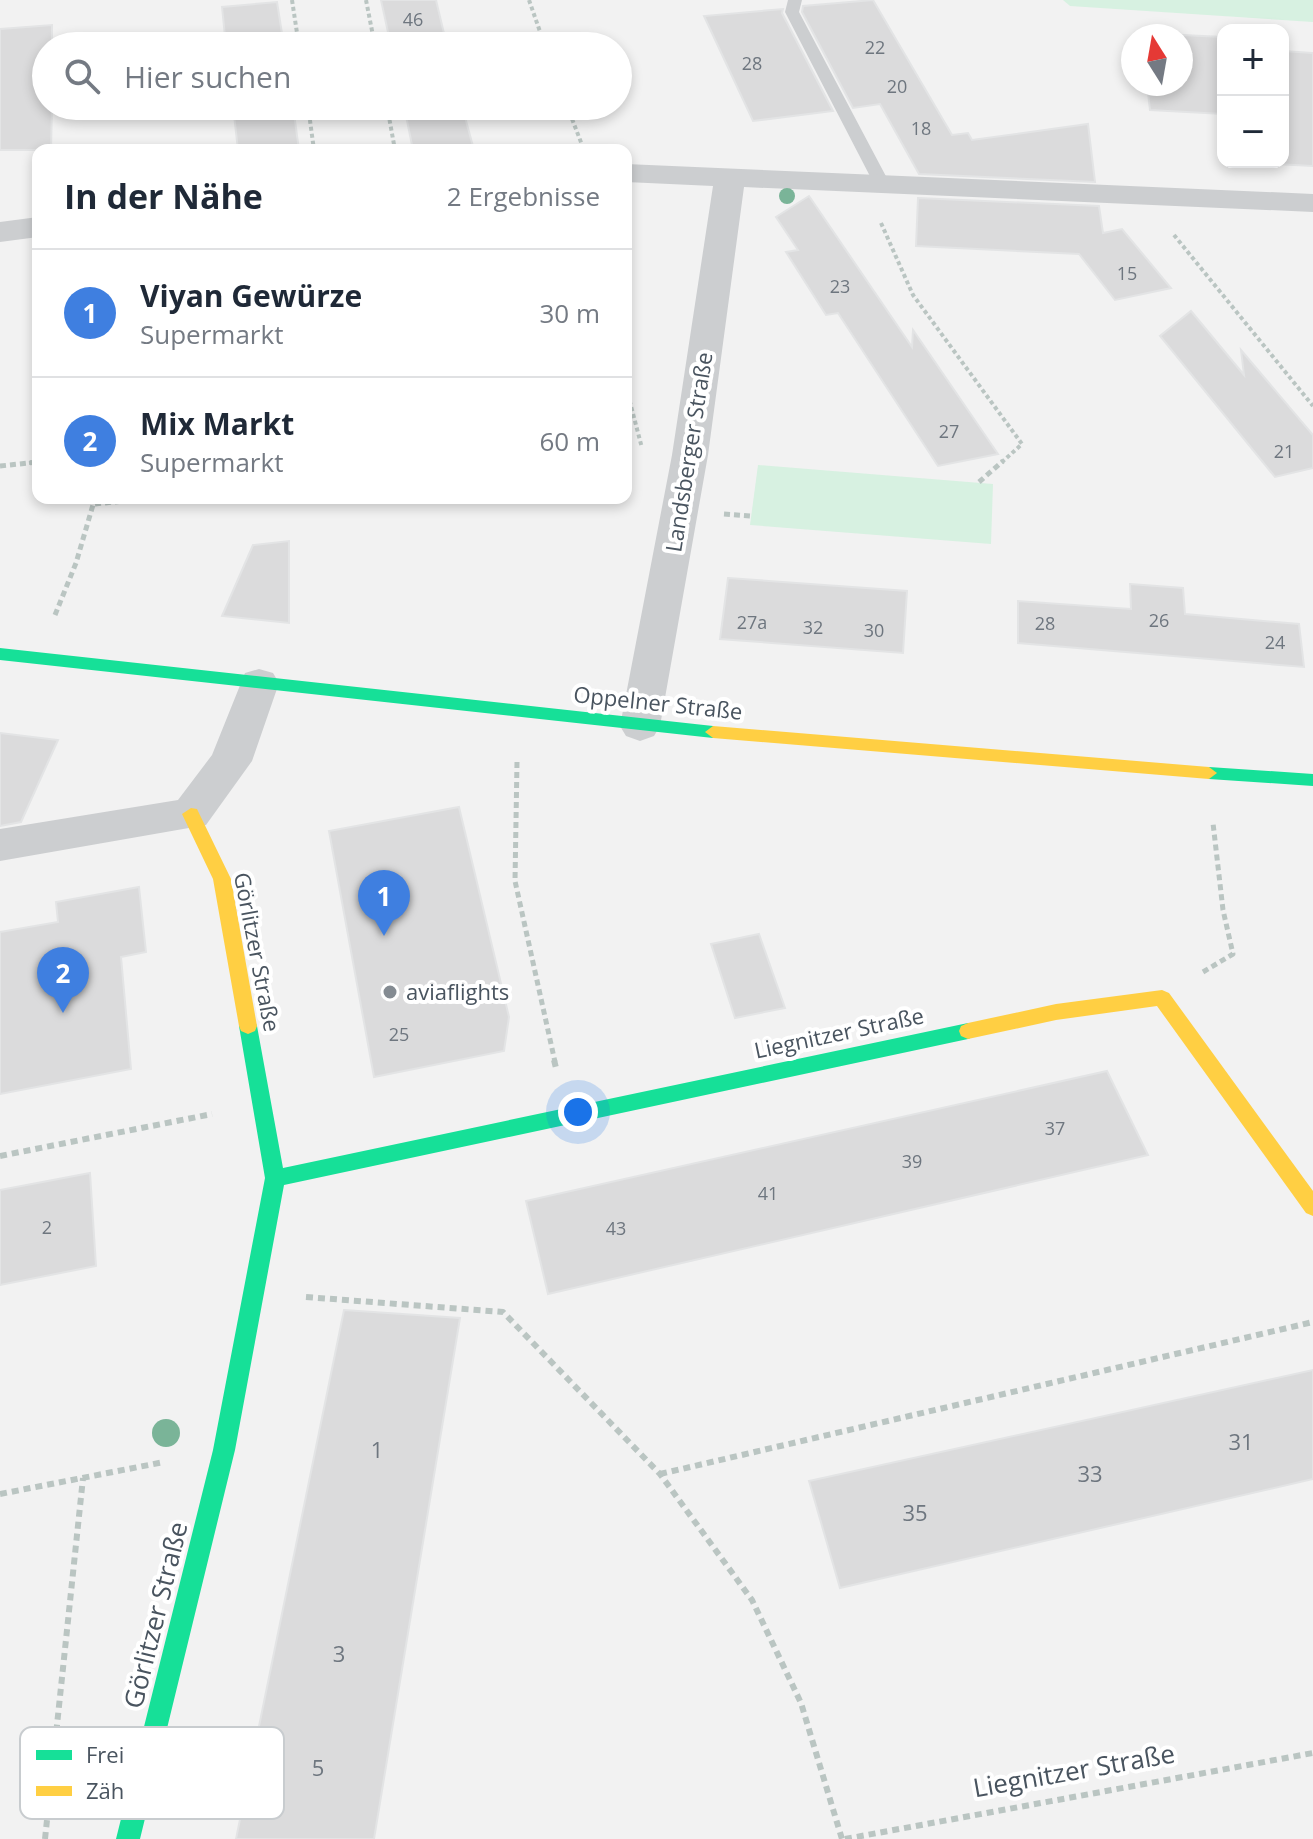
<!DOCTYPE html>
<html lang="de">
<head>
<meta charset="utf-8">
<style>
	:root { --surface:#fff; --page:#f2f2f3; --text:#1f2937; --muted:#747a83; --line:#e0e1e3; --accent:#848b92 }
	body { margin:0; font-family:"Open Sans",sans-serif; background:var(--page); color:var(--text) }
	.controls { position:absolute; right:24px; top:24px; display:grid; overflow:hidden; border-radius:16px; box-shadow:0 4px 12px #0003 }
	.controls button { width:72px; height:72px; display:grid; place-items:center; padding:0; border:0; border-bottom:2px solid var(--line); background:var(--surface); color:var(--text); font:40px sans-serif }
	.compass { position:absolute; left:1121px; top:24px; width:72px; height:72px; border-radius:50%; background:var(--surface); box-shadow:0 4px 12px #0003; rotate:349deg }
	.you { position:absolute; left:578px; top:1112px; width:28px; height:28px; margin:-20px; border:6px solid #fff; border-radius:50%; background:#1a73e8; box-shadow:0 0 0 12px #1a73e833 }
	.badge { display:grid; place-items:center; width:52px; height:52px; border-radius:50%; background:var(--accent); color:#fff; font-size:26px; font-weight:700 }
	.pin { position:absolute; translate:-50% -66px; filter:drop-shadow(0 2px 4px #0008) }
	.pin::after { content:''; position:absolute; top:42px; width:28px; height:24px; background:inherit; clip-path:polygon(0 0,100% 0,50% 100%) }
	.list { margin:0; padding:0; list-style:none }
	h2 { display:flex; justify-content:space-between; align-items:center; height:104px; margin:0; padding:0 32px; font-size:34px }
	h2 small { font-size:26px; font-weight:400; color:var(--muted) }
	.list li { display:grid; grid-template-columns:52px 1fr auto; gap:24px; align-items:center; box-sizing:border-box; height:128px; padding:0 32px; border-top:2px solid var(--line) }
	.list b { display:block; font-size:30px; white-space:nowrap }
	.list p { margin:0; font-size:26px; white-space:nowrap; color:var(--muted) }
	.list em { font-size:26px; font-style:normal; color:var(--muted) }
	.icon { flex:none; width:44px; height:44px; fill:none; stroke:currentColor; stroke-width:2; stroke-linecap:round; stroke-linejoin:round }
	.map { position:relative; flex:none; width:1313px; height:1839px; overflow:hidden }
	.search { position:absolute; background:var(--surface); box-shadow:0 4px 12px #0003; left:32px; top:32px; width:600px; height:88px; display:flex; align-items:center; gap:20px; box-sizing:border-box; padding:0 28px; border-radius:44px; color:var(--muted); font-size:30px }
	.panel { position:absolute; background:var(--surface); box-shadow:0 4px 12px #0003; left:32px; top:144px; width:600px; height:360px; border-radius:16px }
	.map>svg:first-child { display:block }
</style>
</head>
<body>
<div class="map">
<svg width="1313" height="1839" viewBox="0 0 1313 1839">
	<rect width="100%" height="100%" fill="#f2f2f2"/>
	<g fill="#d7f1e1">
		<polygon points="1063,0 1313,0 1313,22 1070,6"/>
		<polygon points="758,465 993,484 991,544 750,525"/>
	</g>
	<g fill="#dbdbdc" stroke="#e3e4e5" stroke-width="2">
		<polygon points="381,0 436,0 447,46 391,46"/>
		<polygon points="873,0 952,135 968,133 972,140 1088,124 1095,182 919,174 880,104 853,108 802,12 803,6"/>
		<polygon points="277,2 284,46 226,46 222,7"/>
		<polygon points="783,9 782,13 833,111 753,121 704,16"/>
		<polygon points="52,25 52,46 46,46 46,106 52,106 51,150 0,150 0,29"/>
		<polygon points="1141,33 1223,37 1223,114 1150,110 1147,84 1181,84 1181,36 1141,36"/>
		<polygon points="1283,51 1313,53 1313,166 1275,164 1283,162"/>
		<polygon points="233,106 293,106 299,150 238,150"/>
		<polygon points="404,106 462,106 474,150 413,150"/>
		<polygon points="809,196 912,347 913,330 998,454 938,466 838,313 826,315 786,252 798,250 776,217"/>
		<polygon points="918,198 1099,206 1103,233 1122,229 1171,288 1115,300 1079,254 916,246"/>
		<polygon points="1191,311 1244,375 1241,350 1313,435 1313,468 1275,477 1160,336"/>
		<polygon points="289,541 289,623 222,616 253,545"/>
		<polygon points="728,578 907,591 903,653 720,639"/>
		<polygon points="1130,584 1183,588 1185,614 1299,624 1304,667 1018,643 1018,601 1131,609"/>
		<polygon points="0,733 58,740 21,822 0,826"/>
		<polygon points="459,807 509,1017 504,1051 374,1077 329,831"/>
		<polygon points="139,887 146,952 121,957 131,1069 0,1094 0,932 58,922 56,902"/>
		<polygon points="759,934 785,1008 735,1018 711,944"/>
		<polygon points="1107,1071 1148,1155 548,1294 526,1201"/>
		<polygon points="90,1173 96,1266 0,1285 0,1190"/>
		<polygon points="344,1310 460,1318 374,1839 236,1839"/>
		<polygon points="1313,1370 1313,1479 840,1588 809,1481"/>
	</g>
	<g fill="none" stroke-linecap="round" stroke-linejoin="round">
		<g stroke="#bac5c2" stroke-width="4" stroke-dasharray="4 3" stroke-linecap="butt">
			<polyline points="292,0 299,46"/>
			<polyline points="366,0 375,46"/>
			<polyline points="529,0 545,46"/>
			<polyline points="308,106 314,150"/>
			<polyline points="387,106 395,150"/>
			<polyline points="567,106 584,150"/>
			<polyline points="881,223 913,295 1022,444 1001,463"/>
			<polyline points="1174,235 1313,406"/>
			<polyline points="626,387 642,448"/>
			<polyline points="29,463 38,462"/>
		</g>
		<g stroke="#bac5c2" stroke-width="5" stroke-dasharray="6 4" stroke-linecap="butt">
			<polyline points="0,466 38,462"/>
			<polyline points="979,482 1003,461"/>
			<polyline points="95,504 152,498"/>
			<polyline points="724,514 751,516"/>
			<polyline points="55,615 76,563 95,498"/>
			<polyline points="517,762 515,881 555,1062"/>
			<polyline points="1203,972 1233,954 1223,910 1213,823"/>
		</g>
		<g stroke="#bac5c2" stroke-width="6" stroke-dasharray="7 5" stroke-linecap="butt">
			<polyline points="554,1060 556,1068"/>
			<polyline points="0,1156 212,1114"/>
			<polyline points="306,1297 503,1312 660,1474 752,1600 801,1703 842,1839"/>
			<polyline points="660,1474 1313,1322"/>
			<polyline points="0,1494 164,1462"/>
			<polyline points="45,1839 83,1478"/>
			<polyline points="845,1839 1313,1753"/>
		</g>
		<polygon fill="#ccced0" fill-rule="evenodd" points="788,0 802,0 799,12 889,182 886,185 881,187 873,182 785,12"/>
		<g fill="#ccced0" fill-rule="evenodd">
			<polygon points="626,164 1313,194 1313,212 744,187 708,455 660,726 654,736 640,741 626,736 620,726 672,455 713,186 626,182"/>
			<polygon points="38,217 38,237 0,242 0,222"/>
			<polygon points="259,669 273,673 279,683 252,761 206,825 0,861 0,829 178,800 212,755 245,673"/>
		</g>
		<g fill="#16e098" fill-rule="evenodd">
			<polygon points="0,648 713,726 721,732 713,738 0,660"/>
			<polygon points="1209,767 1313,774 1313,786 1209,779 1201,773"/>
			<polygon points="248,1018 255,1021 257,1026 283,1168 968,1023 975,1026 977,1031 975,1036 968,1039 284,1185 235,1450 140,1839 116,1839 213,1450 265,1178 239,1026 241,1021"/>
		</g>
		<g fill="#ffcf43" fill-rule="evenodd">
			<polygon points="713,726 1209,767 1217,773 1209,779 713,738 705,732"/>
			<polygon points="191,808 197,809 231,879 257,1026 255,1031 248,1034 241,1031 239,1026 213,879 182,814"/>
			<polygon points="1162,990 1169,993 1313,1191 1313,1216 1306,1213 1157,1006 1056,1020 968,1039 961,1036 959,1031 961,1026 968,1023 1056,1004"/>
		</g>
	</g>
	<g fill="#7ab498">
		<circle cx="787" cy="196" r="8"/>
		<circle cx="166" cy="1433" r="14"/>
	</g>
	<circle fill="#848b92" stroke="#fff" stroke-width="3" cx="390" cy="992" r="8"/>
	<g text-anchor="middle" stroke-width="8" stroke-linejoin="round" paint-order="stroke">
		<g font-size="18" fill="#6e767f">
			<text x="413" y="26">46</text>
			<text x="875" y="54">22</text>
			<text x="752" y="70">28</text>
			<text x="897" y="93">20</text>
			<text x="921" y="135">18</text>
			<text x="1127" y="280">15</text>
			<text x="840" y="293">23</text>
			<text x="949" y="438">27</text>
			<text x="1284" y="458">21</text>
			<text x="1159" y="627">26</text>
			<text x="752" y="629">27a</text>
			<text x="1045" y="630">28</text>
			<text x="813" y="634">32</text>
			<text x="874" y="637">30</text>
			<text x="1275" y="649">24</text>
			<text x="399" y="1041">25</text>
			<text x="1055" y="1135">37</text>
			<text x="912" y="1168">39</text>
			<text x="768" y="1200">41</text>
			<text x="47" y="1234">2</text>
			<text x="616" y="1235">43</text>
		</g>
		<g font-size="22" fill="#49545f" stroke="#fff">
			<text transform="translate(689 452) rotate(-81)" y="8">Landsberger Straße</text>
			<text transform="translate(658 703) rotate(6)" y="8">Oppelner Straße</text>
			<text transform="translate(257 952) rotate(79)" y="8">Görlitzer Straße</text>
			<text transform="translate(839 1033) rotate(-12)" y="8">Liegnitzer Straße</text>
		</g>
		<g font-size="22" fill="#49545f" stroke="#fff" text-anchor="start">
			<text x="406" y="1000">aviaflights</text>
		</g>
		<g font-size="22" fill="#6e767f">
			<text x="1241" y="1450">31</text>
			<text x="377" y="1458">1</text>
			<text x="1090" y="1482">33</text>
			<text x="915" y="1521">35</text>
			<text x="339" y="1662">3</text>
			<text x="318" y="1776">5</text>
		</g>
		<g font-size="26" fill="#49545f" stroke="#fff">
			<text transform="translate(156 1615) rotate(-76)" y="9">Görlitzer Straße</text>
			<text transform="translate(1074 1771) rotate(-10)" y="9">Liegnitzer Straße</text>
		</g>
	</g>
	<rect x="20" y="1727" width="264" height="92" rx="12" fill="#fff" stroke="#c8cccf" stroke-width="2"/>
	<rect x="36" y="1750" width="36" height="10" fill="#16e098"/>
	<rect x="36" y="1786" width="36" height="10" fill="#ffcf43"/>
	<g font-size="22" fill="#49545f">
		<text x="86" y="1763">Frei</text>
		<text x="86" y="1799">Zäh</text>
	</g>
</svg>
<div class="controls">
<button>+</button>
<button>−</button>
</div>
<svg class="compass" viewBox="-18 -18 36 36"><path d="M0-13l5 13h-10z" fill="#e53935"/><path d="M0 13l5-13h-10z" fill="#747a83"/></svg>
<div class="you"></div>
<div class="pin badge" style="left:384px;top:936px;background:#3f7fe0">1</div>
<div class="pin badge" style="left:63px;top:1013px;background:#3f7fe0">2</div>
<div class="search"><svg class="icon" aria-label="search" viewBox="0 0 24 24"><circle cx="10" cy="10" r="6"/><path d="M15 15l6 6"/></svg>Hier suchen</div>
<section class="panel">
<h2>In der Nähe<small>2 Ergebnisse</small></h2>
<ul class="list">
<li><span class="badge" style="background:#3f7fe0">1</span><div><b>Viyan Gewürze</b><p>Supermarkt</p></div><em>30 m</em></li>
<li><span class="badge" style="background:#3f7fe0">2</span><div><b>Mix Markt</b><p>Supermarkt</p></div><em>60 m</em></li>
</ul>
</section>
</div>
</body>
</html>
